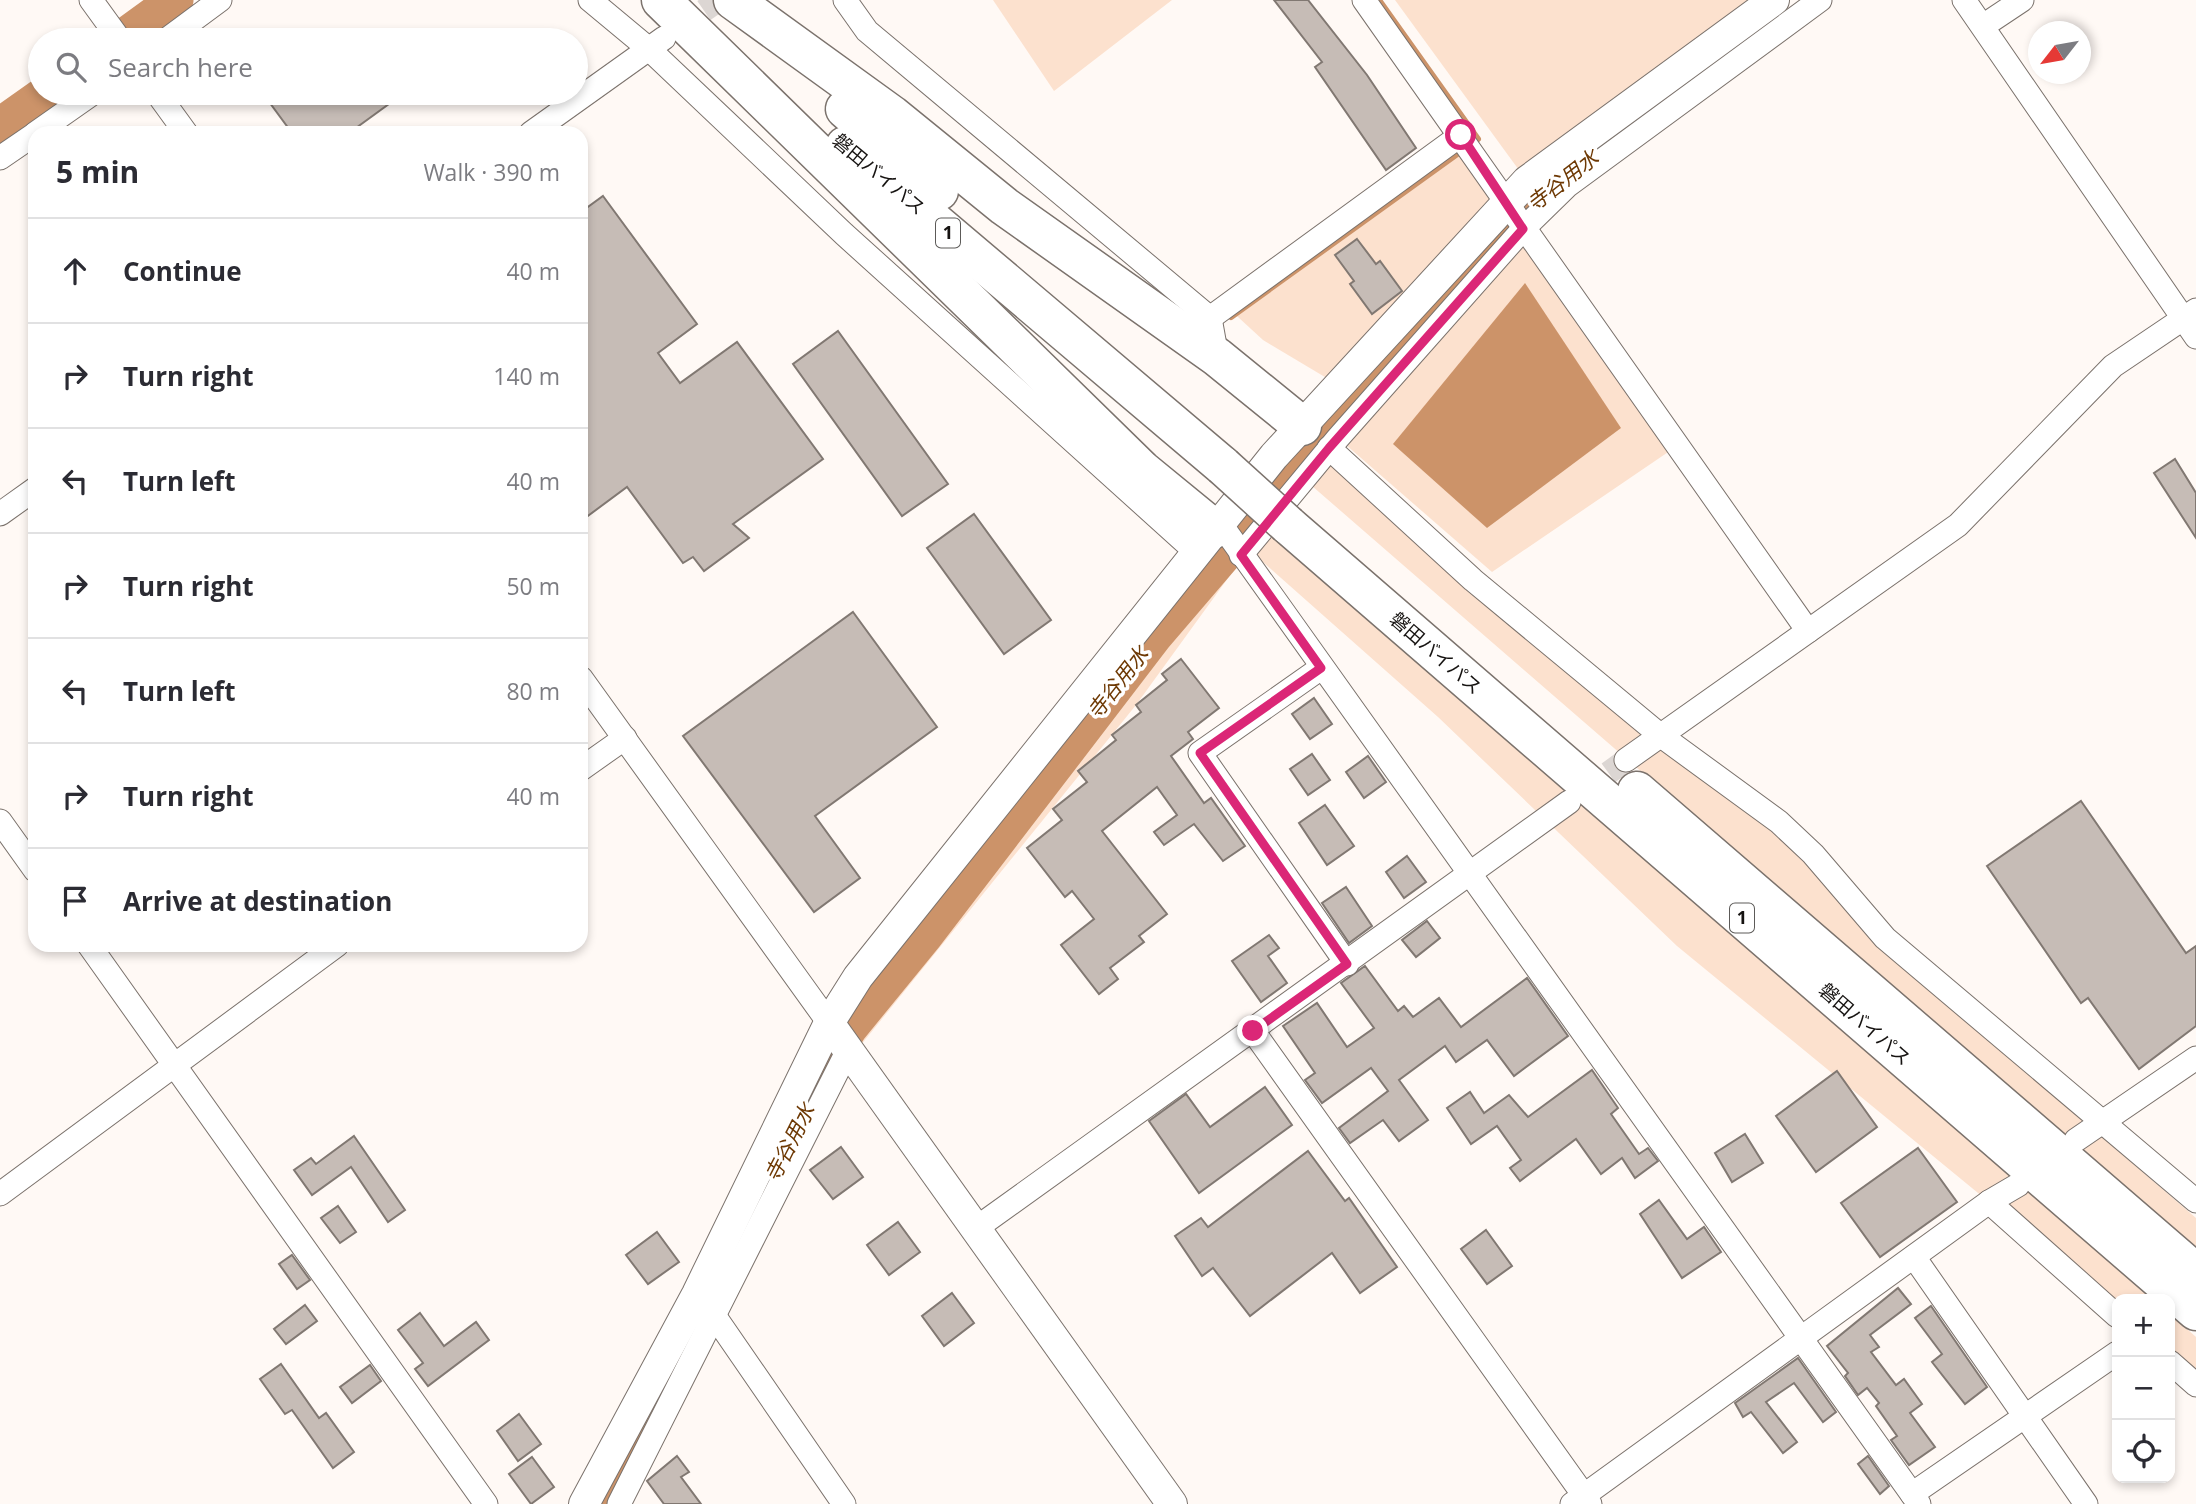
<!DOCTYPE html>
<html lang="en">
<head>
<meta charset="utf-8">
<style>
	:root { --surface:#fff; --page:#f7f7f7; --text:#2b2b33; --muted:#7c7c81; --line:#e1e1e2 }
	body { margin:0; font-family:"Open Sans","Noto Sans JP",sans-serif; background:var(--page); color:var(--text) }
	.controls { position:absolute; right:21px; bottom:21px; display:grid; overflow:hidden; border-radius:14px; box-shadow:0 4px 10px #0003 }
	.controls button { width:63px; height:63px; display:grid; place-items:center; padding:0; border:0; border-bottom:2px solid var(--line); background:var(--surface); color:var(--text); font:35px sans-serif }
	.compass { position:absolute; left:2028px; top:21px; width:63px; height:63px; border-radius:50%; background:var(--surface); box-shadow:0 4px 10px #0003; rotate:239deg }
	.stop { position:absolute; width:21px; height:21px; margin:-16px; border:5px solid #db2777; border-radius:50%; background:#fff }
	.stop.end { background:#db2777; border-color:#fff; box-shadow:0 2px 7px #0008 }
	.list { margin:0; padding:0; list-style:none }
	h2 { display:flex; justify-content:space-between; align-items:center; height:91px; margin:0; padding:0 28px; font-size:30px }
	h2 small { font-size:23px; font-weight:400; color:var(--muted) }
	.list li { display:grid; grid-template-columns:46px 1fr auto; gap:21px; align-items:center; box-sizing:border-box; height:105px; padding:0 28px; border-top:2px solid var(--line) }
	.list b { display:block; font-size:26px; white-space:nowrap }
	.list em { font-size:23px; font-style:normal; color:var(--muted) }
	.icon { flex:none; width:38px; height:38px; fill:none; stroke:currentColor; stroke-width:2; stroke-linecap:round; stroke-linejoin:round }
	.map { position:relative; flex:none; width:2196px; height:1504px; overflow:hidden }
	.search { position:absolute; background:var(--surface); box-shadow:0 4px 10px #0003; left:28px; top:28px; width:560px; height:77px; display:flex; align-items:center; gap:18px; box-sizing:border-box; padding:0 24px; border-radius:38px; color:var(--muted); font-size:26px }
	.panel { position:absolute; background:var(--surface); box-shadow:0 4px 10px #0003; left:28px; top:126px; width:560px; height:826px; border-radius:21px }
	.map>svg:first-child { display:block }
</style>
</head>
<body>
<div class="map">
<svg width="2196" height="1504" viewBox="0 0 2196 1504">
	<rect width="100%" height="100%" fill="#fff9f5"/>
	<g fill="#fce1ce">
		<polygon points="993,0 1172,0 1054,91"/>
		<polygon points="1395,0 1774,0 1527,181"/>
		<polygon points="1461,135 1498,194 1340,386 1263,340 1226,306"/>
		<polygon points="1529,238 1677,446 1492,572 1338,438"/>
		<polygon points="1329,448 1779,822 1900,963 2196,1218 2196,1253 1304,479"/>
		<polygon points="1264,527 2153,1299 2117,1299 2117,1316 1989,1202 1677,946 1438,717 1247,548"/>
		<polygon points="1196,552 1231,574 1136,705 852,1056 619,1504 584,1504 829,1023"/>
		<polygon points="2170,1314 2196,1337 2196,1386 2170,1362"/>
	</g>
	<polygon fill="#cc9369" points="1525,283 1621,428 1487,528 1393,444"/>
	<g fill="none" stroke-linecap="round" stroke-linejoin="round">
		<polyline stroke="#cc9369" stroke-width="6" points="1231,317 1478,139 1379,0"/>
		<g stroke="#cc9369" stroke-width="37">
			<polyline points="120,40 175,0"/>
			<polyline points="0,126 47,93"/>
			<polyline points="746,1225 833,1054 849,1028 925,935 1154,636 1488,246 1530,205 1576,170"/>
			<polyline points="605,1504 689,1340"/>
		</g>
	</g>
	<g fill="#c6bcb6" stroke="#817872" stroke-width="2">
		<polygon points="1274,0 1308,0 1367,75 1416,148 1386,170 1315,67 1322,62"/>
		<polygon points="276,93 404,93 349,133 292,133 267,99"/>
		<polygon points="603,196 697,324 658,353 680,383 737,342 823,459 733,524 749,538 704,571 693,557 683,563 627,487 581,521 581,212"/>
		<polygon points="1357,239 1376,264 1380,261 1402,291 1372,314 1350,284 1354,281 1335,255"/>
		<polygon points="838,331 948,484 902,516 793,364"/>
		<polygon points="2175,459 2196,493 2196,538 2154,473"/>
		<polygon points="974,514 1051,620 1004,654 927,548"/>
		<polygon points="853,612 937,727 815,816 860,878 814,912 683,736"/>
		<polygon points="1181,659 1219,708 1188,732 1193,739 1171,756 1204,803 1211,798 1245,846 1223,861 1194,824 1164,845 1154,832 1177,815 1157,787 1102,831 1167,914 1139,936 1144,942 1110,968 1118,979 1099,994 1061,945 1094,919 1072,891 1065,897 1027,848 1062,820 1053,809 1087,782 1078,771 1116,740 1112,735 1141,712 1136,705 1167,680 1162,674"/>
		<polygon points="1314,698 1332,724 1310,739 1292,714"/>
		<polygon points="1312,754 1330,780 1308,795 1290,769"/>
		<polygon points="1368,756 1386,782 1364,798 1346,772"/>
		<polygon points="2081,801 2186,953 2196,946 2196,1026 2139,1069 2088,998 2081,1003 1987,866"/>
		<polygon points="1325,805 1354,846 1327,865 1299,823"/>
		<polygon points="1407,856 1426,882 1404,898 1386,872"/>
		<polygon points="1346,887 1372,926 1349,943 1322,903"/>
		<polygon points="1427,921 1440,938 1416,957 1402,940"/>
		<polygon points="1269,935 1279,948 1268,956 1287,983 1261,1002 1232,961"/>
		<polygon points="1365,966 1398,1011 1404,1006 1413,1017 1439,998 1461,1027 1527,978 1568,1036 1514,1076 1487,1040 1456,1062 1445,1046 1399,1080 1428,1120 1399,1141 1383,1120 1350,1143 1339,1128 1388,1091 1371,1068 1322,1103 1305,1080 1315,1073 1283,1026 1317,1003 1347,1047 1374,1028 1341,983"/>
		<polygon points="1592,1070 1618,1108 1611,1114 1639,1154 1648,1148 1658,1161 1635,1178 1622,1158 1601,1174 1576,1139 1520,1181 1510,1168 1521,1160 1497,1126 1471,1144 1447,1108 1470,1092 1484,1113 1509,1095 1528,1117"/>
		<polygon points="1837,1071 1877,1127 1816,1172 1776,1116"/>
		<polygon points="1265,1087 1292,1125 1199,1193 1149,1121 1186,1094 1210,1127"/>
		<polygon points="1745,1134 1763,1163 1732,1182 1715,1153"/>
		<polygon points="354,1136 405,1210 388,1222 351,1167 312,1195 294,1170 311,1158 316,1164"/>
		<polygon points="841,1147 863,1177 833,1199 810,1170"/>
		<polygon points="1918,1148 1957,1202 1880,1257 1841,1203"/>
		<polygon points="1308,1151 1345,1201 1349,1198 1397,1267 1360,1293 1332,1253 1250,1316 1213,1268 1202,1276 1175,1236 1201,1218 1208,1227"/>
		<polygon points="1659,1200 1687,1239 1704,1227 1721,1252 1682,1278 1640,1214"/>
		<polygon points="338,1206 356,1232 340,1243 321,1218"/>
		<polygon points="898,1222 920,1252 889,1275 867,1245"/>
		<polygon points="1486,1230 1512,1266 1487,1284 1461,1249"/>
		<polygon points="657,1232 679,1262 648,1284 626,1255"/>
		<polygon points="292,1255 310,1280 297,1289 279,1264"/>
		<polygon points="1898,1288 1911,1304 1870,1335 1879,1347 1871,1352 1896,1385 1904,1379 1922,1404 1910,1413 1935,1447 1909,1465 1891,1440 1897,1436 1876,1406 1879,1403 1867,1388 1858,1395 1845,1376 1848,1373 1827,1346"/>
		<polygon points="952,1293 974,1323 944,1346 922,1316"/>
		<polygon points="305,1305 317,1321 286,1344 274,1329"/>
		<polygon points="1931,1306 1987,1387 1965,1404 1932,1362 1942,1354 1915,1318"/>
		<polygon points="420,1313 444,1346 476,1322 489,1340 428,1386 415,1369 423,1363 398,1330"/>
		<polygon points="1798,1358 1836,1412 1823,1422 1794,1383 1766,1402 1797,1442 1783,1453 1751,1412 1743,1417 1735,1403"/>
		<polygon points="281,1364 319,1418 326,1413 354,1452 333,1468 292,1410 285,1414 260,1379"/>
		<polygon points="370,1365 381,1381 352,1403 340,1387"/>
		<polygon points="519,1414 541,1444 518,1461 497,1431"/>
		<polygon points="677,1456 689,1472 681,1477 701,1504 664,1504 647,1481"/>
		<polygon points="1868,1456 1889,1486 1880,1494 1858,1464"/>
		<polygon points="532,1457 554,1487 531,1504 509,1474"/>
	</g>
	<g fill="none" stroke-linecap="round" stroke-linejoin="round">
		<g stroke="#dcd6d3" stroke-width="23" stroke-dasharray="23 11" stroke-linecap="butt">
			<polyline points="676,30 719,0"/>
			<polyline points="1581,793 1626,760"/>
		</g>
		<defs>
			<g id="minor">
				<polyline points="91,0 120,40"/>
				<polyline points="590,0 649,49 844,234 1196,552"/>
				<polyline points="845,0 867,31 1210,318 1217,357"/>
				<polyline points="1364,0 1808,631"/>
				<polyline points="1964,0 2196,337"/>
				<polyline points="1983,26 2022,0"/>
				<polyline points="166,40 220,0"/>
				<polyline points="157,93 186,133"/>
				<polyline points="36,133 93,93"/>
				<polyline points="531,133 664,38"/>
				<polyline points="0,158 35,134"/>
				<polyline points="1210,318 1461,135"/>
				<polyline points="1329,448 1473,580 1660,735 1779,822 1813,854 1885,938 2196,1201"/>
				<polyline points="0,514 35,489"/>
				<polyline points="1220,523 1919,1504"/>
				<polyline points="1241,555 1338,438 1523,229 1567,186 1820,0"/>
				<polyline points="1321,668 1200,753 1347,964"/>
				<polyline points="581,678 829,1023"/>
				<polyline points="1626,760 1958,525 2113,366 2196,310"/>
				<polyline points="581,769 625,738"/>
				<polyline points="0,821 35,870"/>
				<polyline points="89,945 486,1504"/>
				<polyline points="1253,1031 1590,1504"/>
				<polyline points="2076,1140 2196,1058"/>
				<polyline points="0,1194 337,945"/>
				<polyline points="1989,1202 2117,1316"/>
				<polyline points="975,1229 1569,802"/>
				<polyline points="1914,1257 2086,1504"/>
				<polyline points="707,1305 844,1504"/>
				<polyline points="2170,1362 2196,1385"/>
				<polyline points="1912,1494 2117,1353"/>
				<polyline points="619,1504 848,1050"/>
				<polyline points="1572,1504 1989,1202 2018,1185"/>
			</g>
			<g id="tertiary">
				<polyline points="829,1023 1172,1504"/>
				<polyline points="584,1504 697,1294 829,1023 858,977 1274,456 1527,181 1774,0"/>
			</g>
			<g id="trunk">
				<polyline points="661,0 1142,470 1214,529"/>
				<polyline points="733,0 892,115 1004,206 1217,357 1302,426"/>
				<polyline points="845,109 939,191"/>
				<polyline points="845,146 1223,466"/>
				<polyline points="1288,525 2196,1311"/>
				<polyline points="1637,791 2196,1273"/>
			</g>
		</defs>
		<use href="#minor" stroke="#7b726c" stroke-width="25"/>
		<use href="#tertiary" stroke="#7b726c" stroke-width="32"/>
		<use href="#trunk" stroke="#7b726c" stroke-width="41"/>
		<use href="#minor" stroke="#fff" stroke-width="23"/>
		<use href="#tertiary" stroke="#fff" stroke-width="30"/>
		<use href="#trunk" stroke="#fff" stroke-width="38"/>
		<defs>
			<polyline id="trunk-bridge" points="1223,466 1288,525"/>
		</defs>
		<use href="#trunk-bridge" stroke="#7b726c" stroke-width="41" stroke-linecap="butt"/>
		<use href="#trunk-bridge" stroke="#fff" stroke-width="38"/>
	</g>
	<g fill="none" stroke-linecap="round" stroke-linejoin="round">
		<polyline stroke="#db2777" stroke-width="9" points="1253,1031 1347,964 1200,753 1321,668 1241,555 1329,448 1523,229 1461,135"/>
	</g>
	<g text-anchor="middle" stroke-width="7" stroke-linejoin="round" paint-order="stroke">
		<g fill="#fff" stroke="#5c5a58" stroke-width="2">
			<rect x="936" y="218.5" width="24" height="29" rx="5"/>
			<rect x="1730" y="903.5" width="24" height="29" rx="5"/>
		</g>
		<g font-size="18" font-weight="bold" fill="#161311">
			<text x="948" y="239">1</text>
			<text x="1742" y="924">1</text>
		</g>
		<g font-size="19" fill="#161311" stroke="#fff">
			<text transform="translate(879 174) rotate(40)" y="7">磐田バイパス</text>
			<text transform="translate(1436 653) rotate(41)" y="7">磐田バイパス</text>
			<text transform="translate(1865 1024) rotate(41)" y="7">磐田バイパス</text>
		</g>
		<g font-size="21" font-style="italic" fill="#6e3904" stroke="#fff">
			<text transform="translate(1563 181) rotate(-38)" y="7">寺谷用水</text>
			<text transform="translate(1118 683) rotate(-52)" y="7">寺谷用水</text>
			<text transform="translate(790 1143) rotate(-63)" y="7">寺谷用水</text>
		</g>
	</g>
</svg>
<div class="controls">
<button>+</button>
<button>−</button>
<button><svg class="icon" aria-label="locate" viewBox="0 0 24 24"><circle cx="12" cy="12" r="6"/><path d="M12 2v4M12 18v4M2 12h4M18 12h4"/></svg></button>
</div>
<svg class="compass" viewBox="-18 -18 36 36"><path d="M0-13l5 13h-10z" fill="#e53935"/><path d="M0 13l5-13h-10z" fill="#7c7c81"/></svg>
<div class="stop" style="left:1461px;top:135px"></div>
<div class="stop end" style="left:1253px;top:1031px"></div>
<div class="search"><svg class="icon" aria-label="search" viewBox="0 0 24 24"><circle cx="10" cy="10" r="6"/><path d="M15 15l6 6"/></svg>Search here</div>
<section class="panel">
<h2>5 min<small>Walk · 390 m</small></h2>
<ul class="list">
<li><svg class="icon" aria-label="ahead" viewBox="0 0 24 24"><path d="M12 20V5M6 11l6-6 6 6"/></svg><div><b>Continue</b></div><em>40 m</em></li>
<li><svg class="icon" aria-label="right" viewBox="0 0 24 24"><path d="M7 20v-9h11M14 6l5 5-5 5"/></svg><div><b>Turn right</b></div><em>140 m</em></li>
<li><svg class="icon" aria-label="left" viewBox="0 0 24 24"><path d="M17 20v-9H6M10 6l-5 5 5 5"/></svg><div><b>Turn left</b></div><em>40 m</em></li>
<li><svg class="icon" aria-label="right" viewBox="0 0 24 24"><path d="M7 20v-9h11M14 6l5 5-5 5"/></svg><div><b>Turn right</b></div><em>50 m</em></li>
<li><svg class="icon" aria-label="left" viewBox="0 0 24 24"><path d="M17 20v-9H6M10 6l-5 5 5 5"/></svg><div><b>Turn left</b></div><em>80 m</em></li>
<li><svg class="icon" aria-label="right" viewBox="0 0 24 24"><path d="M7 20v-9h11M14 6l5 5-5 5"/></svg><div><b>Turn right</b></div><em>40 m</em></li>
<li><svg class="icon" aria-label="arrive" viewBox="0 0 24 24"><path d="M6 21V4h12l-3 4 3 4H6"/></svg><div><b>Arrive at destination</b></div></li>
</ul>
</section>
</div>
</body>
</html>
